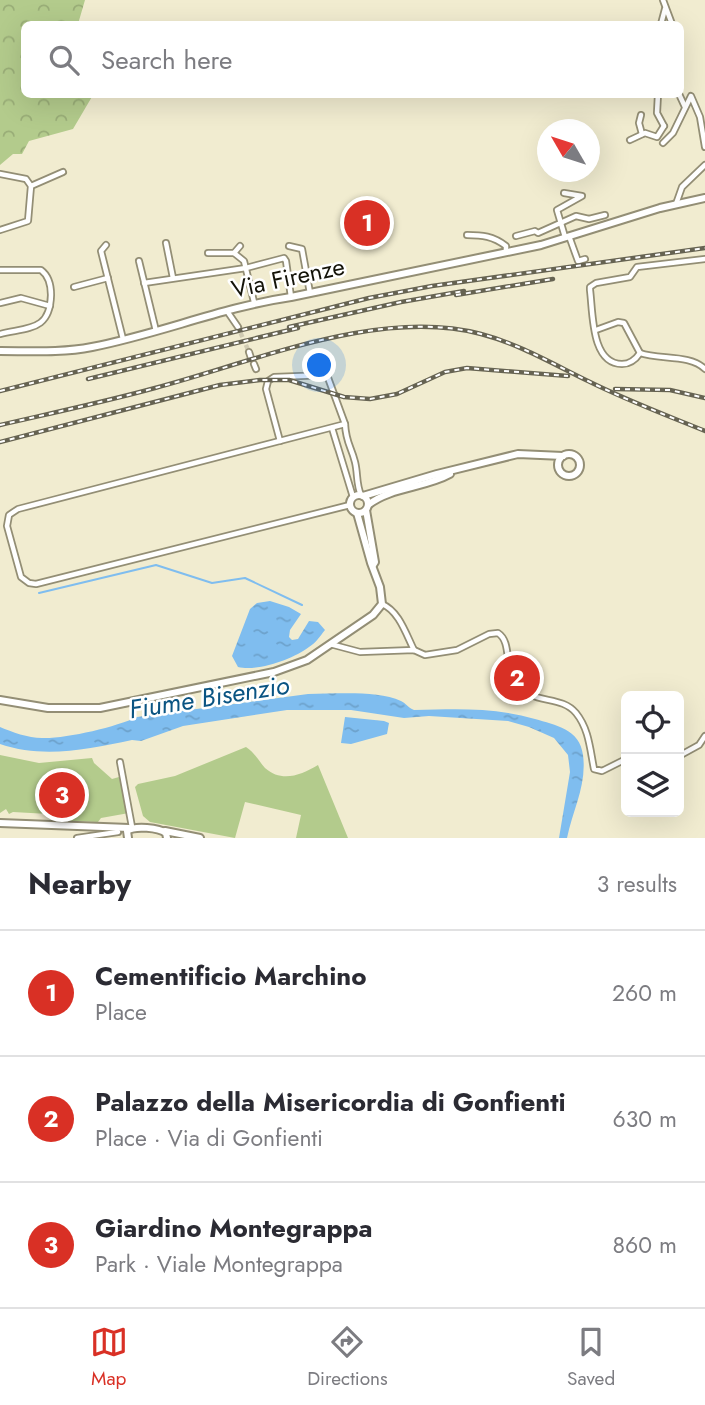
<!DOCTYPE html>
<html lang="en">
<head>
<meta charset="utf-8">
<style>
	:root { --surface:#fff; --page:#f2f2f3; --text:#2b2b33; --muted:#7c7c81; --line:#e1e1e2; --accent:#d93025 }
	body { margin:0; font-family:Jost,sans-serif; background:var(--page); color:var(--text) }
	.controls { position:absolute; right:21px; bottom:21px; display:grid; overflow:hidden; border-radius:10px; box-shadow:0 7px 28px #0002 }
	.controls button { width:63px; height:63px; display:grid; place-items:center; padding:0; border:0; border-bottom:2px solid var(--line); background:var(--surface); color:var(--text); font:35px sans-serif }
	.compass { position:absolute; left:537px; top:119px; width:63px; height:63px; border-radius:50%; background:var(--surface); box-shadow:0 7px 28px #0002; rotate:309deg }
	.you { position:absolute; left:320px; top:366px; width:24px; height:24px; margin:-18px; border:5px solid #fff; border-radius:50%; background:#1a73e8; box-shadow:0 0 0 10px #1a73e833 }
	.badge { display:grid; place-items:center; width:46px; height:46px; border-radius:50%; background:var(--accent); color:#fff; font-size:23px; font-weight:700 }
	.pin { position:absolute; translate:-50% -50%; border:4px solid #fff; box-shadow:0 2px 7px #0006 }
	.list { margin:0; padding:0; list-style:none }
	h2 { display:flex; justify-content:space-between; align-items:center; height:91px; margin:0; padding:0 28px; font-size:30px }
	h2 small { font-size:23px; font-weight:400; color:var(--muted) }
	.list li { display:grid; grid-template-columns:46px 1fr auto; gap:21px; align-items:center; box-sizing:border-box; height:126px; padding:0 28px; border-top:2px solid var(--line) }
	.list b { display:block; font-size:26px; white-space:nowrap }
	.list p { margin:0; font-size:23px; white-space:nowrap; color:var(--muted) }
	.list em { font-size:23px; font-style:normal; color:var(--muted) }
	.icon { flex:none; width:38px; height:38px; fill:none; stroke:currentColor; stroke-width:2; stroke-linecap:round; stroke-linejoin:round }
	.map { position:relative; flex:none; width:705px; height:838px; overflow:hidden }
	.search { position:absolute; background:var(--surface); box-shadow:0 7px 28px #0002; left:21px; right:21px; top:21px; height:77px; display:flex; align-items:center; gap:18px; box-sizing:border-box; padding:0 24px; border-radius:10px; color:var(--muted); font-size:26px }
	.sheet { height:469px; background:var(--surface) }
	nav { display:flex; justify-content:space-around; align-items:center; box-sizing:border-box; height:98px; border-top:2px solid var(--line); background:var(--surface); font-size:19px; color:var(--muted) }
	nav a { display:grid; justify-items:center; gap:4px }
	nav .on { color:var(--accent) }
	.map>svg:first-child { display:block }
</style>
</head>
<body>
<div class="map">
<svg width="705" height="838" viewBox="0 0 705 838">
	<defs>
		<pattern id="forest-crowns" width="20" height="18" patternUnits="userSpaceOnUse" patternTransform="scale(1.75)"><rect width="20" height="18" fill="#b3cb8c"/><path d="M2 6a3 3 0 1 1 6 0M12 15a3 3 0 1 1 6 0" fill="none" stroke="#99ad77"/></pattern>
		<pattern id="water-ripples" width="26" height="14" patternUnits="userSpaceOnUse" patternTransform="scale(1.75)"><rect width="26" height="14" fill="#7fbdef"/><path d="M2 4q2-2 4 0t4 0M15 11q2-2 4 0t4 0" fill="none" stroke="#6da2cc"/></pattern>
	</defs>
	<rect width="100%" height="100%" fill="#f1ecd0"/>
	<g fill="#b3cb8c">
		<path d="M 246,747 C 255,753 258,760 265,768 C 282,783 301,775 318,765 L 348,838 L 296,838 L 301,815 L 245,802 L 235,838 L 150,822 L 143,816 L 135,787 L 138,784 L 175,776 Z"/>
		<polygon points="0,755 39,763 92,758 94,763 112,779 119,777 129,813 101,818 98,822 68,821 66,815 13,812 9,814 6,809 0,813"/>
	</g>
	<polygon fill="url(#forest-crowns)" points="0,0 85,0 78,24 24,24 24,94 93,95 73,129 29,141 22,154 13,154 0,165"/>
	<g fill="url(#water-ripples)">
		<path d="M 270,601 L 289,607 L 301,614 L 290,630 L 289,637 L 292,640 L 298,639 L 309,621 L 318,622 L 325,630 C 320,636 316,643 309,647 C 293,659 258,672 238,667 L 232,656 L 250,609 L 257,603 Z"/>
		<path d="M 308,694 C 335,694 377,690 401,701 C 406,703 408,708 414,710 C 458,709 492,707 535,719 C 555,725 580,729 583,755 C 587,785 573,809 567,838 L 559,838 L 570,772 L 568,755 L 554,738 L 529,727 L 508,721 L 429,716 L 404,718 L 351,710 L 287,710 L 183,726 L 141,741 L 132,740 C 88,749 44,759 0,744 L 0,727 C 12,732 28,738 42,738 C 65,739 116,727 137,717 Z"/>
		<polygon points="345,717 384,721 389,723 387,734 351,744 341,743"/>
	</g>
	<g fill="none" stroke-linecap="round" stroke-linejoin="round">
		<polyline stroke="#7fbdef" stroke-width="2" points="39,593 156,565 212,583 245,578 302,605"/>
		<polyline stroke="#d0cbb2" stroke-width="4.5" stroke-dasharray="4.5 2" stroke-linecap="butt" points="238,327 249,352"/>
		<defs>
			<g id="minor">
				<polyline points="663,0 672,24"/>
				<polyline points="661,24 665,9"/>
				<polyline points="658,94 657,113 664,126"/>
				<polyline points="679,94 685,107"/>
				<polyline points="641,115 639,123 642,134"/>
				<polyline points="630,140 645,133 657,137 664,126"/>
				<polyline points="663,143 673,133 691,96 700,117 705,147"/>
				<polyline points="0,174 26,179 31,186 28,221 0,230"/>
				<polyline points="31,186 63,172"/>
				<polyline points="564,193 582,196 557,210 565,237"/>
				<polyline points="676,204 682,187 705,165"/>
				<path d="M 467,235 C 482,235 493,236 506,246 L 506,252"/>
				<polyline points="516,236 535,231 538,233 576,216 589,219 605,215"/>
				<polyline points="569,236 578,261 585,259"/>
				<polyline points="166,243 173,278"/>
				<polyline points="106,245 101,251 123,339"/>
				<polyline points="240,246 234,253 244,261 254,302"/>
				<polyline points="289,246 302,249 310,293"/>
				<polyline points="208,253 234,253"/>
				<path d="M 705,259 L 637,267 L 630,277 L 596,283 L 590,287 L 590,290 C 593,313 591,364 622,364 C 630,364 636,359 640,353 C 659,360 690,354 705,369"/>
				<polyline points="139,261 156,331"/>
				<path d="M 0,270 L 41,270 C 49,276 51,285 51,295 C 50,331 29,327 0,334"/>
				<polyline points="144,283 246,268 284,258 286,261 291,297"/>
				<polyline points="74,287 108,278"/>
				<polyline points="0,303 21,298 50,306"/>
				<polyline points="227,311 238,327"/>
				<polyline points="596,330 618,322 624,323 640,353"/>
				<polyline points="249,352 251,358"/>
				<polyline points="254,364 256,369"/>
				<polyline points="332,428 353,497"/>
				<polyline points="280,441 266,389 268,381 274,377 327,375 345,424"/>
				<path d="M 350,505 L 36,584 L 29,583 L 21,577 L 7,526 L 9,515 L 18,509 L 345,424 C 346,443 351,446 355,462 C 358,474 356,484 361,495"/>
				<path d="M 382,604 C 399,611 406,634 414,650"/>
				<path d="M 330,644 L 360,652 L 414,650 L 425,655 L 457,650 L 489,634 L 498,633 C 512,642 504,667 515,682 C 532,706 560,694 576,713 C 589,729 590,749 594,769 L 602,771 L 626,759"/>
				<polyline points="679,756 699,745 705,736"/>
				<polyline points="120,762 132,827"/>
				<polyline points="77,838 118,832"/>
			</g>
			<g id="tertiary">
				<circle cx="569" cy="465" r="11"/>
				<circle cx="359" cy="504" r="9"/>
				<polyline points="363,496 437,474 518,454 563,456"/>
				<path d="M 368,505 C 391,487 425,488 450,474"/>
				<polyline points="366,510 375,562 373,565"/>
				<polyline points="0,700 48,708 100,708 274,672 307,660 373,615 382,604 380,587 371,563 357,513"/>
			</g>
			<g id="secondary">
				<path d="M 0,351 C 30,351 62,353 92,347 C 159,334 223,307 291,297 L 541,245 L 660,208 L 705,198"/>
				<polyline points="0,823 129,828"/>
				<polyline points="165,831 200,838"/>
				<path d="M 128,838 L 127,831 C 135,825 159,828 166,833 L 167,838"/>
			</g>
		</defs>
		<use href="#minor" stroke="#938e75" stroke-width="8"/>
		<use href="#tertiary" stroke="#938e75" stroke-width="10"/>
		<use href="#secondary" stroke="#938e75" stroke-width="10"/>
		<use href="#minor" stroke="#fff" stroke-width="4.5"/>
		<use href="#tertiary" stroke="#fff" stroke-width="6"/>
		<use href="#secondary" stroke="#fff" stroke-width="6"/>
		<defs>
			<g id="rail">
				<polyline points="456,295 553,279"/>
				<polyline points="289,327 401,302 464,291"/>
				<polyline points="88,379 298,328"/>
				<polyline points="615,389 670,390 705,398"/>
				<polyline points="0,391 369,298 432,286 705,248"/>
				<path d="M 0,425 C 52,413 104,402 155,388 C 254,362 379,307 481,334 C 519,344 553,364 588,381 C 626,400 666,415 705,431"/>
				<polyline points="0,442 220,385 260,380 289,380 344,397 370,399 397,394 445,372 467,368 568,376"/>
			</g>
		</defs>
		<use href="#rail" stroke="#666352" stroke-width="4.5"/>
		<use href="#rail" stroke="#fff" stroke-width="2" stroke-dasharray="5" stroke-linecap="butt"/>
	</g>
	<g text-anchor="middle" stroke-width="5" stroke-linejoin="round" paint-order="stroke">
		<g font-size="24" fill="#141309" stroke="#fff">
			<text transform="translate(288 278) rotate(-12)" y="8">Via Firenze</text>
		</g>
		<g font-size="26" font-style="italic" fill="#0a5482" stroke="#fff">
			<text transform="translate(209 697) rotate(-9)" y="9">Fiume Bisenzio</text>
		</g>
	</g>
</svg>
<div class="controls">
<button><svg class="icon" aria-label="locate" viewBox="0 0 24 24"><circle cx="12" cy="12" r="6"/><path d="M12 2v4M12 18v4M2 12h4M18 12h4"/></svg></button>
<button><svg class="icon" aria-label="layers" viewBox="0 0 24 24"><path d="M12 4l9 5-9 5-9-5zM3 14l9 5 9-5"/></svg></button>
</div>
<svg class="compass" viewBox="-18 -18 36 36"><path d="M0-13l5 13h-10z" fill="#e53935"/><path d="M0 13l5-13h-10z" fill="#7c7c81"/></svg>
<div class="you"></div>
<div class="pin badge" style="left:367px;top:223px">1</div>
<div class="pin badge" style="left:517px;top:678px">2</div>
<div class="pin badge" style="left:62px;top:795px">3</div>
<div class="search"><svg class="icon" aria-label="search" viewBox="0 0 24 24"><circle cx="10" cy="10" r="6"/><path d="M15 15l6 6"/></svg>Search here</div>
</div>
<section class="sheet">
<h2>Nearby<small>3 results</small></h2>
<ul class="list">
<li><span class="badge">1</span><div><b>Cementificio Marchino</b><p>Place</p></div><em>260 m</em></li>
<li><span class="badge">2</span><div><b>Palazzo della Misericordia di Gonfienti</b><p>Place · Via di Gonfienti</p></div><em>630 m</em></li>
<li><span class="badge">3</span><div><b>Giardino Montegrappa</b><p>Park · Viale Montegrappa</p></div><em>860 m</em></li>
</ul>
</section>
<nav>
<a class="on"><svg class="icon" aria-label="map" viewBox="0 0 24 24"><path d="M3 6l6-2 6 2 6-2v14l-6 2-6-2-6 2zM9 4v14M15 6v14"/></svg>Map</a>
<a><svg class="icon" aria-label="directions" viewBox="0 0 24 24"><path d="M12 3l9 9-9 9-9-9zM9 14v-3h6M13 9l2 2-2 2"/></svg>Directions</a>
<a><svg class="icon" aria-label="saved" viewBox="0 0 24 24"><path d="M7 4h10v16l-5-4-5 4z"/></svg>Saved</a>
</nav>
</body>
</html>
